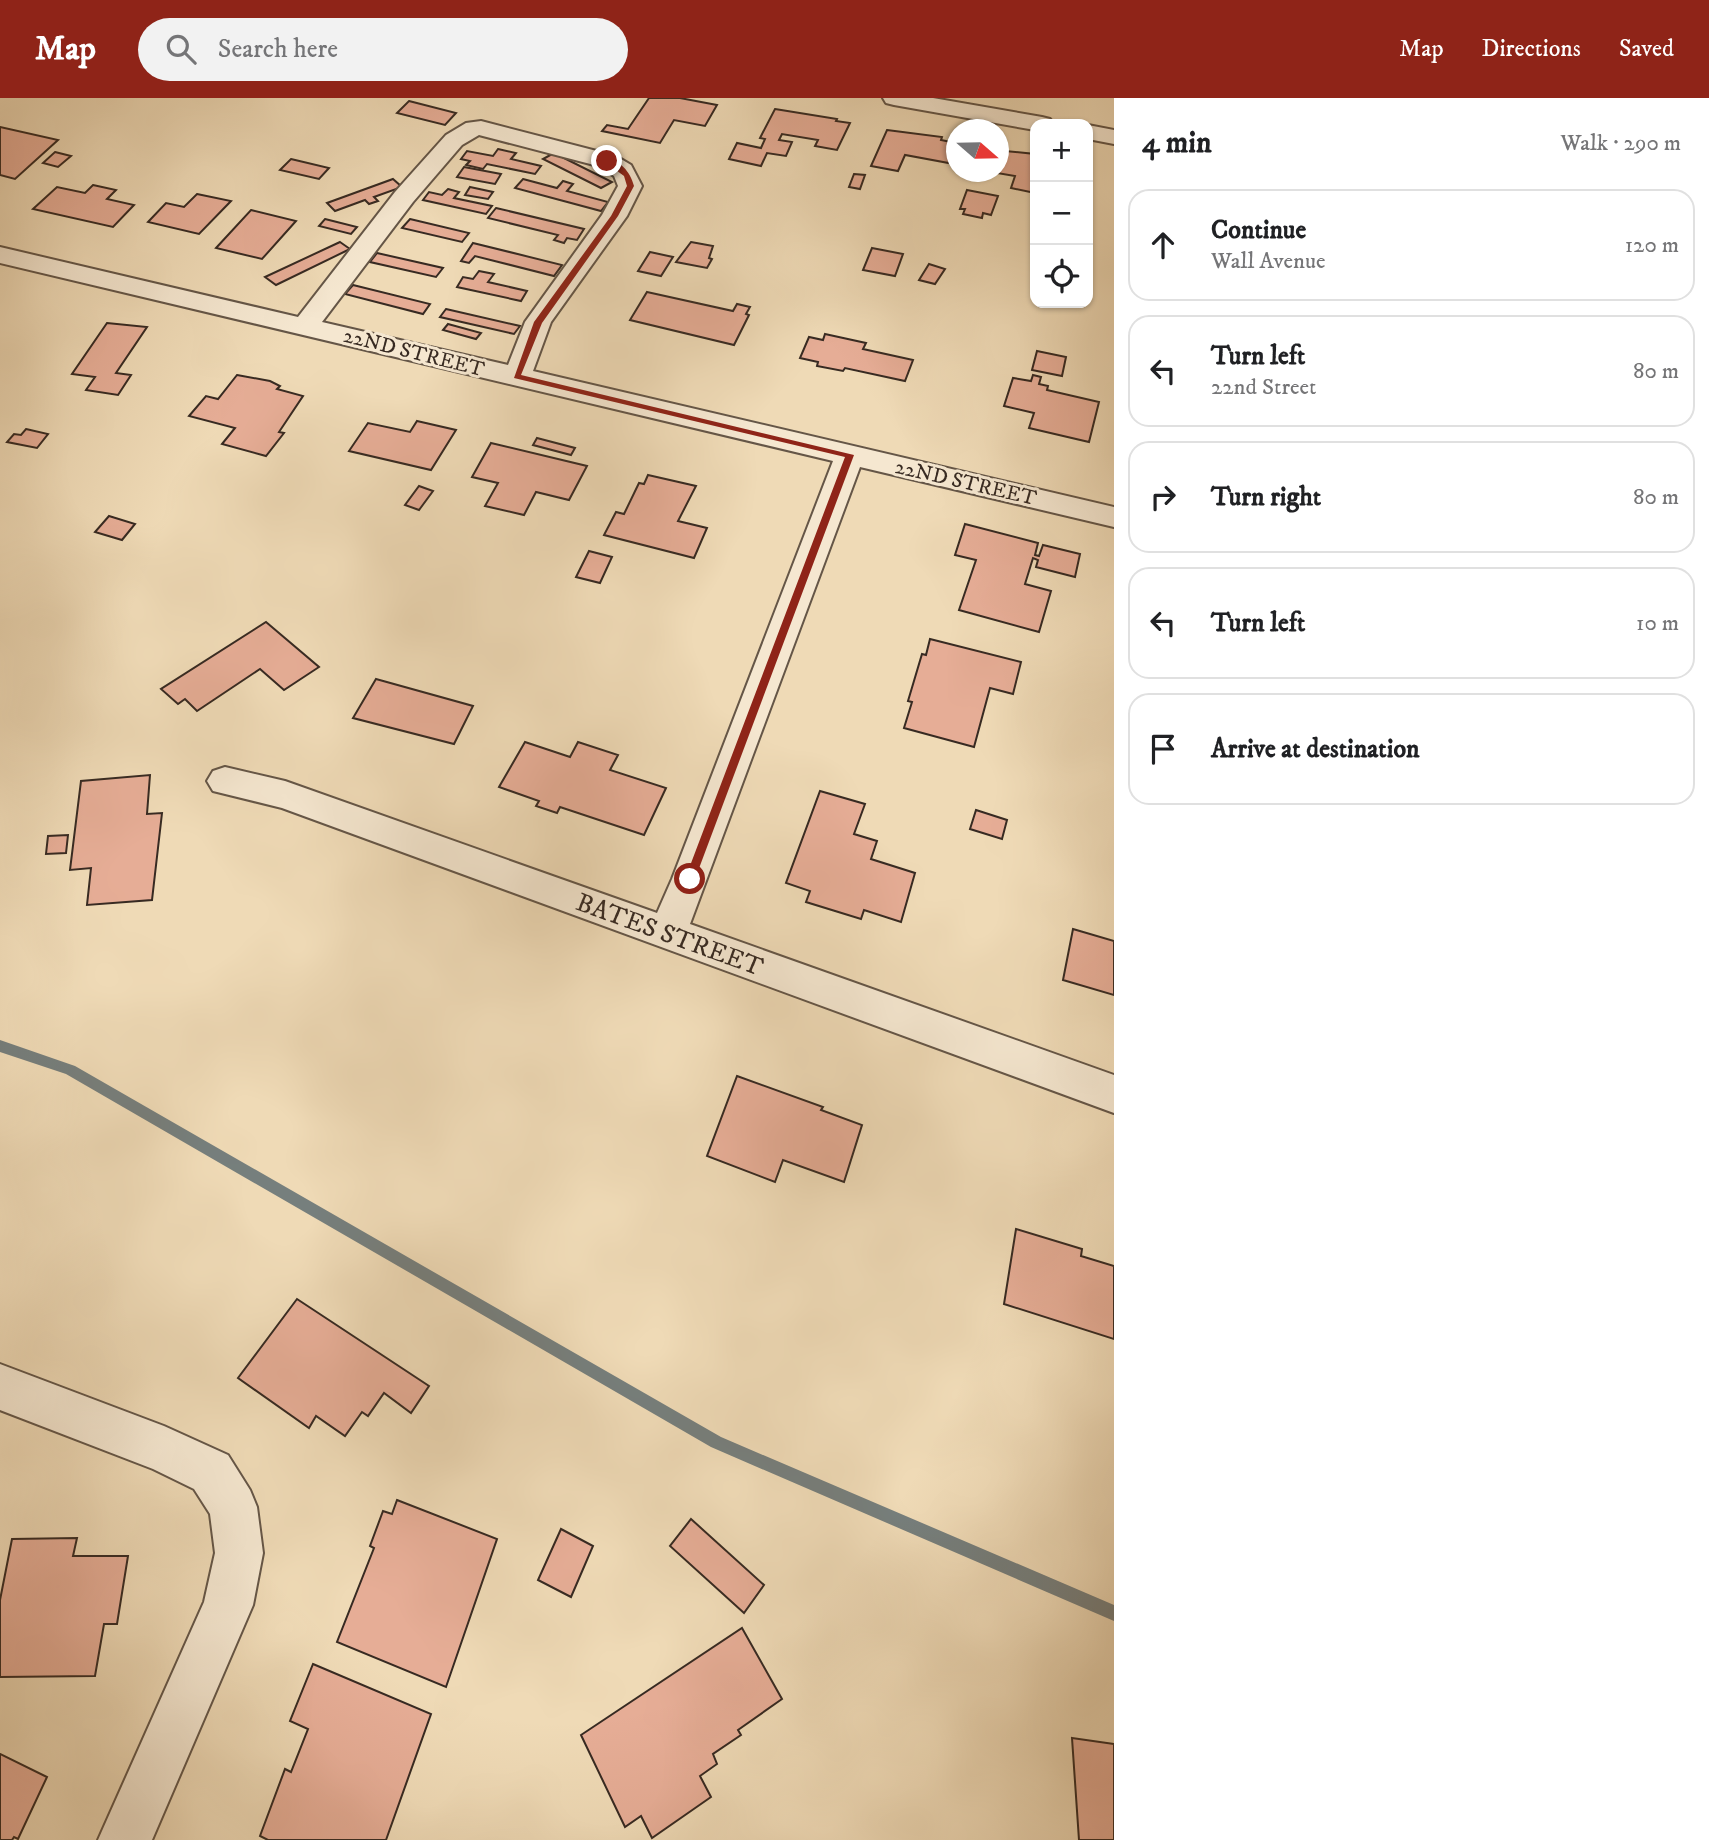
<!DOCTYPE html>
<html lang="en">
<head>
<meta charset="utf-8">
<style>
	:root { --surface:#fff; --page:#f2f2f2; --text:#202124; --muted:#757577; --line:#e0e0e0; --accent:#8f2418 }
	body { margin:0; font-family:"IM FELL DW Pica",serif; background:var(--page); color:var(--text) }
	.controls { position:absolute; right:21px; top:21px; display:grid; overflow:hidden; border-radius:14px; box-shadow:0 2px 5px #0004 }
	.controls button { width:63px; height:63px; display:grid; place-items:center; padding:0; border:0; border-bottom:2px solid var(--line); background:var(--surface); color:var(--text); font:35px sans-serif }
	.compass { position:absolute; left:946px; top:21px; width:63px; height:63px; border-radius:50%; background:var(--surface); box-shadow:0 2px 5px #0004; rotate:110deg }
	.stop { position:absolute; width:21px; height:21px; margin:-16px; border:5px solid #8f2418; border-radius:50%; background:#fff }
	.stop.end { background:#8f2418; border-color:#fff; box-shadow:0 2px 7px #0008 }
	.list { margin:0; padding:0; list-style:none }
	h2 { display:flex; justify-content:space-between; align-items:center; height:91px; margin:0; padding:0 28px; font-size:30px }
	h2 small { font-size:23px; font-weight:400; color:var(--muted) }
	.list li { display:grid; grid-template-columns:46px 1fr auto; gap:21px; align-items:center; box-sizing:border-box; height:112px; margin:0 14px 14px; padding:0 14px; border:2px solid var(--line); border-radius:21px }
	.list b { display:block; font-size:26px; white-space:nowrap }
	.list p { margin:0; font-size:23px; white-space:nowrap; color:var(--muted) }
	.list em { font-size:23px; font-style:normal; color:var(--muted) }
	.icon { flex:none; width:38px; height:38px; fill:none; stroke:currentColor; stroke-width:2; stroke-linecap:round; stroke-linejoin:round }
	.map { position:relative; flex:none; width:1114px; height:1742px; overflow:hidden }
	header { display:flex; align-items:center; gap:42px; box-sizing:border-box; height:98px; padding:0 35px; background:var(--accent); color:#fff }
	header strong { font-size:33px }
	nav { display:flex; gap:38px; margin-inline-start:auto; font-size:24px }
	.search { width:490px; height:63px; background:var(--page); display:flex; align-items:center; gap:18px; box-sizing:border-box; padding:0 24px; border-radius:38px; color:var(--muted); font-size:26px }
	main { display:flex }
	aside { flex:1; background:var(--surface) }
	.map>svg:first-child { display:block }
</style>
</head>
<body>
<header>
<strong>Map</strong>
<div class="search"><svg class="icon" aria-label="search" viewBox="0 0 24 24"><circle cx="10" cy="10" r="6"/><path d="M15 15l6 6"/></svg>Search here</div>
<nav><a>Map</a><a>Directions</a><a>Saved</a></nav>
</header>
<main>
<div class="map">
<svg width="1114" height="1742" viewBox="0 0 1114 1742">
	<rect width="100%" height="100%" fill="#efdab6"/>
	<filter id="stains"><feTurbulence type="fractalNoise" baseFrequency=".00286" numOctaves="4"/><feColorMatrix values="0 0 0 0 .2 0 0 0 0 .09 0 0 0 0 .02 0 0 0 .5 -.17"/></filter>
	<radialGradient id="worn" r=".72"><stop offset=".6" stop-color="#630" stop-opacity="0"/><stop offset="1" stop-color="#630" stop-opacity=".3"/></radialGradient>
	<g fill="none" stroke-linecap="round" stroke-linejoin="round">
		<polygon fill="#767f7d" fill-rule="evenodd" points="0,942 75,968 721,1339 1114,1507 1114,1523 711,1349 66,976 0,954"/>
	</g>
	<g fill="#e6ad96" stroke="#372a22" stroke-width="2">
		<polygon points="649,0 680,0 717,7 705,28 674,22 660,45 602,33 607,27 628,31"/>
		<polygon points="409,3 456,15 445,27 397,15"/>
		<polygon points="775,11 837,21 836,23 850,25 837,52 815,48 818,42 782,36 779,42 792,44 786,58 767,55 761,68 729,61 737,45 761,50 765,41 760,40"/>
		<polygon points="0,29 58,42 15,81 0,77"/>
		<polygon points="887,32 942,39 941,42 956,45 954,66 905,57 898,73 871,68"/>
		<polygon points="498,51 516,55 511,61 541,68 535,76 487,66 483,71 466,67 470,63 461,61 467,53 493,58"/>
		<polygon points="1005,53 1035,56 1035,95 1011,90 1015,78 997,75"/>
		<polygon points="55,54 71,58 58,69 43,65"/>
		<polygon points="554,55 612,84 601,90 543,61"/>
		<polygon points="291,61 329,70 319,81 280,72"/>
		<polygon points="464,69 501,76 495,86 457,79"/>
		<polygon points="854,76 865,77 860,91 849,89"/>
		<polygon points="393,81 402,89 374,99 378,103 369,106 365,102 335,113 327,105"/>
		<polygon points="523,81 557,90 563,83 573,86 567,93 608,104 601,113 515,90"/>
		<polygon points="93,87 116,92 107,101 134,107 113,129 33,111 57,89 85,95"/>
		<polygon points="470,89 493,94 488,101 465,97"/>
		<polygon points="448,91 459,94 454,100 492,108 486,116 423,102 429,94 442,97"/>
		<polygon points="967,92 998,98 991,117 983,115 982,120 963,116 965,111 960,111"/>
		<polygon points="197,96 231,103 199,136 148,124 166,105 184,109"/>
		<polygon points="496,110 584,131 577,142 567,140 564,145 554,142 558,137 488,120"/>
		<polygon points="251,112 296,123 262,161 216,150"/>
		<polygon points="325,121 357,129 351,136 319,128"/>
		<polygon points="410,121 469,135 462,144 402,130"/>
		<polygon points="340,144 350,151 276,187 265,179"/>
		<polygon points="691,144 713,148 709,160 712,161 707,170 676,164"/>
		<polygon points="473,145 562,167 554,178 475,158 469,165 461,163"/>
		<polygon points="872,150 903,156 895,178 863,172"/>
		<polygon points="650,154 673,159 661,178 638,173"/>
		<polygon points="377,155 443,170 436,179 370,164"/>
		<polygon points="929,166 945,171 935,186 919,182"/>
		<polygon points="479,173 494,176 488,184 527,193 521,203 457,189 463,179 473,181"/>
		<polygon points="353,187 430,206 423,216 345,196"/>
		<polygon points="647,194 733,213 737,206 750,209 746,216 749,217 734,247 630,222"/>
		<polygon points="446,211 520,228 514,236 440,219"/>
		<polygon points="107,225 147,229 116,275 131,277 118,297 86,292 95,279 72,276"/>
		<polygon points="448,226 481,235 476,241 443,232"/>
		<polygon points="825,236 866,245 863,251 913,262 905,283 845,270 843,273 817,268 818,264 800,260 809,239 823,242"/>
		<polygon points="1037,253 1066,259 1062,278 1032,272"/>
		<polygon points="237,277 270,283 280,288 277,291 303,298 279,334 284,335 266,358 222,346 235,330 189,318 206,298 218,301"/>
		<polygon points="1033,277 1041,279 1039,286 1048,288 1047,292 1099,304 1089,344 1029,330 1034,315 1004,308 1013,280 1031,283"/>
		<polygon points="417,323 456,332 431,372 349,353 368,325 410,334"/>
		<polygon points="26,331 48,336 37,350 7,344 14,336 21,337"/>
		<polygon points="537,340 575,350 571,357 533,347"/>
		<polygon points="491,345 587,368 569,402 536,394 524,417 485,408 498,385 472,379"/>
		<polygon points="648,377 696,388 678,423 707,430 694,460 604,437 616,414 624,416 639,385 644,386"/>
		<polygon points="419,388 433,393 419,412 405,407"/>
		<polygon points="109,418 135,426 122,442 95,434"/>
		<polygon points="965,426 1038,445 1035,457 1039,458 1043,447 1080,456 1075,479 1036,469 1038,462 1033,460 1025,486 1051,493 1039,534 959,512 976,462 955,457"/>
		<polygon points="589,453 612,459 600,485 576,479"/>
		<polygon points="266,524 319,569 284,592 260,571 197,613 185,601 178,606 161,591"/>
		<polygon points="930,541 1021,564 1013,596 990,590 974,649 904,630 912,604 908,603 922,556 926,557"/>
		<polygon points="376,581 473,608 454,646 353,620"/>
		<polygon points="525,644 570,659 578,644 618,657 610,672 666,690 644,737 560,709 557,715 536,708 539,703 499,689"/>
		<polygon points="150,677 147,716 162,715 152,802 87,807 91,770 70,772 81,683"/>
		<polygon points="820,693 865,706 854,736 877,743 871,761 915,775 901,824 864,812 861,821 806,804 810,793 786,785"/>
		<polygon points="976,712 1007,722 1002,741 970,731"/>
		<polygon points="68,737 66,755 46,756 48,738"/>
		<polygon points="1073,831 1114,843 1114,897 1063,882"/>
		<polygon points="737,978 823,1009 821,1012 862,1027 844,1084 783,1062 775,1084 707,1058"/>
		<polygon points="1016,1131 1082,1151 1081,1158 1114,1168 1114,1241 1004,1206"/>
		<polygon points="297,1201 429,1288 411,1315 384,1295 368,1318 362,1314 345,1338 316,1318 309,1330 238,1280"/>
		<polygon points="397,1402 497,1441 446,1589 337,1544 374,1450 370,1448 383,1413 392,1416"/>
		<polygon points="691,1421 764,1487 744,1515 670,1448"/>
		<polygon points="561,1431 593,1448 571,1499 538,1482"/>
		<polygon points="77,1440 73,1458 128,1458 117,1526 104,1526 95,1578 0,1579 0,1502 12,1441"/>
		<polygon points="742,1530 782,1601 738,1632 741,1637 713,1656 717,1666 700,1678 711,1699 652,1740 641,1718 625,1729 581,1637"/>
		<polygon points="313,1566 431,1616 386,1742 268,1742 260,1738 285,1671 291,1674 308,1631 290,1623"/>
		<polygon points="1072,1640 1114,1646 1114,1742 1079,1742"/>
		<polygon points="0,1656 47,1679 18,1741 14,1739 12,1742 0,1742"/>
	</g>
	<g fill="none" stroke-linecap="round" stroke-linejoin="round">
		<defs>
			<g id="minor">
				<polygon points="883,0 933,0 1042,19 1050,21 1054,26 1035,26 1035,32 894,7 886,5"/>
				<path d="M 481,23 L 616,58 L 631,67 L 642,88 L 627,118 L 551,224 L 533,273 L 1114,409 L 1114,429 L 860,369 L 690,826 L 1114,977 L 1114,1015 L 282,710 L 213,693 L 207,683 L 213,673 L 225,669 L 285,683 L 657,815 L 672,781 L 833,363 L 0,165 L 0,149 L 298,219 L 395,94 L 446,37 L 466,25 ZM 479,37 L 598,68 L 614,78 L 618,88 L 602,117 L 525,224 L 508,267 L 322,224 L 413,104 L 462,47 Z"/>
				<polygon points="1088,27 1114,32 1114,46 1088,41"/>
				<polygon points="0,1266 164,1328 228,1357 250,1392 257,1409 263,1455 253,1507 152,1742 98,1742 204,1504 215,1455 210,1416 194,1391 153,1371 0,1312"/>
			</g>
		</defs>
		<use href="#minor" stroke="#655647" stroke-width="4"/>
		<use href="#minor" fill="#f5e7d0" fill-rule="evenodd"/>
	</g>
	<path fill="#8f2418" d="M 605,61 C 620,62 630,73 634,88 L 618,118 L 542,225 L 521,277 L 854,357 L 695,781 L 690,786 L 685,781 L 845,359 L 514,280 L 534,224 L 611,118 L 627,88 L 624,78 L 605,64 Z"/>
	<g text-anchor="middle" stroke-width="6" stroke-linejoin="round" paint-order="stroke">
		<g font-size="21" fill="#372a22" stroke="#f5e7d0">
			<text transform="translate(414 254) rotate(14)" y="7">22ND STREET</text>
			<text transform="translate(966 384) rotate(13)" y="7">22ND STREET</text>
		</g>
		<g font-size="26" fill="#372a22" stroke="#f5e7d0">
			<text transform="translate(670 836) rotate(20)" y="9">BATES STREET</text>
		</g>
	</g>
	<rect width="100%" height="100%" filter="url(#stains)"/>
	<rect width="100%" height="100%" fill="url(#worn)"/>
</svg>
<div class="controls">
<button>+</button>
<button>−</button>
<button><svg class="icon" aria-label="locate" viewBox="0 0 24 24"><circle cx="12" cy="12" r="6"/><path d="M12 2v4M12 18v4M2 12h4M18 12h4"/></svg></button>
</div>
<svg class="compass" viewBox="-18 -18 36 36"><path d="M0-13l5 13h-10z" fill="#e53935"/><path d="M0 13l5-13h-10z" fill="#757577"/></svg>
<div class="stop" style="left:690px;top:781px"></div>
<div class="stop end" style="left:607px;top:63px"></div>
</div>
<aside>
<h2>4 min<small>Walk · 290 m</small></h2>
<ul class="list">
<li><svg class="icon" aria-label="ahead" viewBox="0 0 24 24"><path d="M12 20V5M6 11l6-6 6 6"/></svg><div><b>Continue</b><p>Wall Avenue</p></div><em>120 m</em></li>
<li><svg class="icon" aria-label="left" viewBox="0 0 24 24"><path d="M17 20v-9H6M10 6l-5 5 5 5"/></svg><div><b>Turn left</b><p>22nd Street</p></div><em>80 m</em></li>
<li><svg class="icon" aria-label="right" viewBox="0 0 24 24"><path d="M7 20v-9h11M14 6l5 5-5 5"/></svg><div><b>Turn right</b></div><em>80 m</em></li>
<li><svg class="icon" aria-label="left" viewBox="0 0 24 24"><path d="M17 20v-9H6M10 6l-5 5 5 5"/></svg><div><b>Turn left</b></div><em>10 m</em></li>
<li><svg class="icon" aria-label="arrive" viewBox="0 0 24 24"><path d="M6 21V4h12l-3 4 3 4H6"/></svg><div><b>Arrive at destination</b></div></li>
</ul>
</aside>
</main>
</body>
</html>
